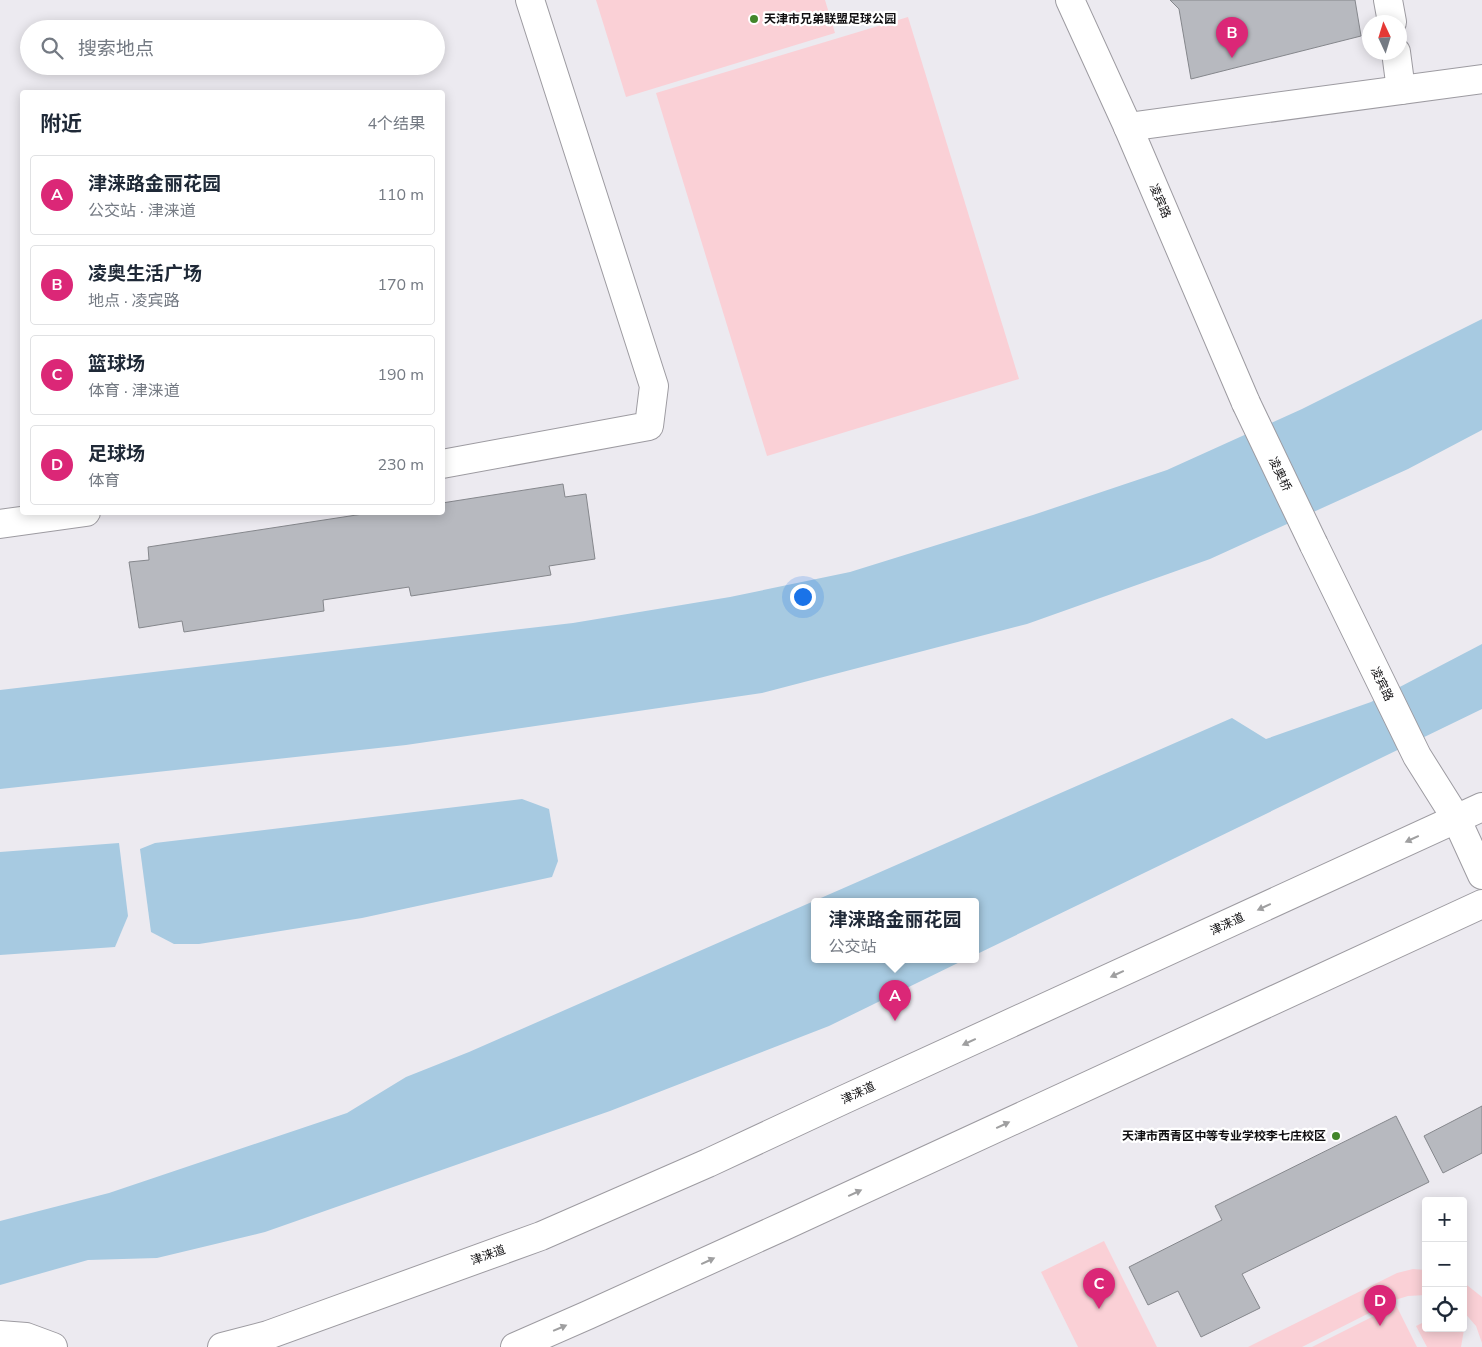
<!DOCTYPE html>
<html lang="zh">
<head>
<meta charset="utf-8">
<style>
	:root { --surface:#fff; --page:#f2f2f3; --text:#1f2937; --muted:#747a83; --line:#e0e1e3; --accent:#db2777 }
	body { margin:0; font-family:"Nunito Sans","Noto Sans SC",sans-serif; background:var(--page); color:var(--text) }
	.controls { position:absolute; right:15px; bottom:15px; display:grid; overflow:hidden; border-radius:5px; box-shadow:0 2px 12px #0003 }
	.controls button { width:45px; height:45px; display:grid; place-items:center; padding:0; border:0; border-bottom:1px solid var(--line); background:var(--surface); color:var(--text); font:25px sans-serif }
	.compass { position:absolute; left:1362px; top:15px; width:45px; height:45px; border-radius:50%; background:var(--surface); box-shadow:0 2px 12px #0003; rotate:356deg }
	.you { position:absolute; left:802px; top:596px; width:18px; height:18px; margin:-12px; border:4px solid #fff; border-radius:50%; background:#1a73e8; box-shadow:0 0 0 8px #1a73e833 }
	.badge { display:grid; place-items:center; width:32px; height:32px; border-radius:50%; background:var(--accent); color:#fff; font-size:16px; font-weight:700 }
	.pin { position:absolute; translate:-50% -41px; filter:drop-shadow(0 1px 2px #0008) }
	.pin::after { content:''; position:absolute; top:26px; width:18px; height:15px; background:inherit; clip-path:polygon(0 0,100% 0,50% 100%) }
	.popup { position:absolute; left:811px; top:898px; width:168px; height:65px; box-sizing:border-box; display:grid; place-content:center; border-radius:5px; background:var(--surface); filter:drop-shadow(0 1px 4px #0005); font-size:16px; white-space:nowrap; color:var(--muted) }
	.popup b { font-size:19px; color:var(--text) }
	.popup::after { content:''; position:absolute; left:50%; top:100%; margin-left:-10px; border:10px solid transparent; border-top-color:var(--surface) }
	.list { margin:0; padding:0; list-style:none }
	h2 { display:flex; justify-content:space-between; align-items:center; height:65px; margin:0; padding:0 20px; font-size:21px }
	h2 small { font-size:16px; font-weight:400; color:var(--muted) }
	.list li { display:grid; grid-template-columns:32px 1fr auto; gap:15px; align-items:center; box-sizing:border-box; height:80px; margin:0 10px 10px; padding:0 10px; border:1px solid var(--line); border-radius:5px }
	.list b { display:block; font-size:19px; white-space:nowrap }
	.list p { margin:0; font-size:16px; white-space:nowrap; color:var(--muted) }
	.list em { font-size:16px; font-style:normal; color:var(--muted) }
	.icon { flex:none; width:28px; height:28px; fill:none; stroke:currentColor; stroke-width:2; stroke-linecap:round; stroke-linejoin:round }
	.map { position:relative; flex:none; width:1482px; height:1347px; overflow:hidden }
	.search { position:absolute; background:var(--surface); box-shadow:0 2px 12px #0003; left:20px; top:20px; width:425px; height:55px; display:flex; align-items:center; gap:12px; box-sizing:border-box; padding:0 18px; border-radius:28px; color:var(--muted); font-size:19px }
	.panel { position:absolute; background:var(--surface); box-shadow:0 2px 12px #0003; left:20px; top:90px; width:425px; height:425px; border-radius:5px }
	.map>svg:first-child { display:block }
</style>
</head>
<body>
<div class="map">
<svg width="1482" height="1347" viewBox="0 0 1482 1347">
	<rect width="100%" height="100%" fill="#eceaf0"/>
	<g fill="#fad0d6">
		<polygon points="596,0 825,0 835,33 626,97"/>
		<polygon points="908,17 1019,379 767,456 656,93"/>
		<polygon points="1104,1241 1157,1347 1078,1347 1041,1272"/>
		<polygon points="1413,1269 1426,1270 1426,1295 1408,1296 1395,1300 1302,1347 1248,1347 1397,1273"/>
		<polygon points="1463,1282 1482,1297 1482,1343 1476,1326 1463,1311"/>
		<polygon points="1396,1305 1417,1347 1312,1347"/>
		<polygon points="1463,1317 1466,1318 1461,1347 1427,1347 1416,1326 1426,1321 1426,1328 1463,1328"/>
	</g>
	<g fill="#a7cae1">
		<polygon points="1482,319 1482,430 1408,469 1210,559 1027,624 762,693 406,745 0,789 0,690 573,623 730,597 850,572 1033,515 1167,470 1302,409"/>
		<polygon points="1482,644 1482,709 975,955 975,902 815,902 815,960 964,960 829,1026 610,1111 265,1232 157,1258 88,1260 0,1285 0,1221 109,1193 347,1113 406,1077 469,1052 1232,718 1266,739 1371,702"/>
		<polygon points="522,799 549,809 558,861 552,877 362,918 199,944 174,944 151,932 140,849 155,843"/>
		<polygon points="119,843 128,916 115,947 0,955 0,852"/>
	</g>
	<g fill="#b7b9bf" stroke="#85878c">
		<polygon points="1170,0 1355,0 1361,36 1191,79 1179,9"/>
		<polygon points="563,484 565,497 586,494 595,559 549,566 551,575 411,596 409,587 323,600 324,611 184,632 182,621 139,628 129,562 149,560 148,547 376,512 442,512 442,503"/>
		<polygon points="1482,1106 1482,1153 1443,1173 1424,1136"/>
		<polygon points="1396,1116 1429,1182 1242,1274 1260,1308 1201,1337 1178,1291 1148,1305 1129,1267 1222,1220 1215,1206"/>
	</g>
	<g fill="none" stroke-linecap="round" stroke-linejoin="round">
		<defs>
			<g id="minor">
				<polyline points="1070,0 1128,127 1246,403"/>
				<polyline points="1388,0 1392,22"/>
				<polyline points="1396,52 1401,90"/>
				<polyline points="1128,127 1482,79"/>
				<polyline points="442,464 649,426 654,386 530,0"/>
				<polyline points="0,524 86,512"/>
				<polyline points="1314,545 1417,756 1456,818 1482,875"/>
				<polyline points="0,1335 26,1337 53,1347"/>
			</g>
			<g id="major">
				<polyline points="222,1347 268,1335 541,1236 708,1163 843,1100 1482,807"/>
				<polyline points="515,1347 588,1315 784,1226 1482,904"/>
			</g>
		</defs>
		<use href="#minor" stroke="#9d9ba1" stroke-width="30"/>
		<use href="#major" stroke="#9d9ba1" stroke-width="30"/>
		<use href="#minor" stroke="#fff" stroke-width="28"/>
		<use href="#major" stroke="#fff" stroke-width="28"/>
		<defs>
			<polyline id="minor-bridge" points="1246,403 1314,545"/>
		</defs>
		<use href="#minor-bridge" stroke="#9d9ba1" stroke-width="30" stroke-linecap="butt"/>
		<use href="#minor-bridge" stroke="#fff" stroke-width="28"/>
	</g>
	<defs><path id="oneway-solid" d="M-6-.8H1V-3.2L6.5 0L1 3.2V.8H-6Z" transform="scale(1.25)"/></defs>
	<g fill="#9f9fa0">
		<use href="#oneway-solid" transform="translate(1412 839) rotate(155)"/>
		<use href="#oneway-solid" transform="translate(1264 907) rotate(155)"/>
		<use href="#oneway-solid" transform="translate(1117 974) rotate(155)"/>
		<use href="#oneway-solid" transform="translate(969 1042) rotate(155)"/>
		<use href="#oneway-solid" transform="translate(1003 1125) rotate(-25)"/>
		<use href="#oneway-solid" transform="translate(855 1193) rotate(-25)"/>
		<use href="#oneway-solid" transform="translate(708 1261) rotate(-25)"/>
		<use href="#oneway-solid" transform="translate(560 1328) rotate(-23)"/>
	</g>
	<g fill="#42862a" stroke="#fff" stroke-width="2">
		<circle cx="754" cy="19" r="5"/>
		<circle cx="1336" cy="1136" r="5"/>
	</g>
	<g text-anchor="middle" stroke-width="4.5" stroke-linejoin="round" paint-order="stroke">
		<g font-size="12" font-weight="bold" fill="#100f11" stroke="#fff" text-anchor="start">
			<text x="764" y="23">天津市兄弟联盟足球公园</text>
			<text x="1326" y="1140" text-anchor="end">天津市西青区中等专业学校李七庄校区</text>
		</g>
		<g font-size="12" fill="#100f11" stroke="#fff">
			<text transform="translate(1160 201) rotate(67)" y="4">凌宾路</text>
			<text transform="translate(1280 474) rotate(64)" y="4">凌奥桥</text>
			<text transform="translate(1382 684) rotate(64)" y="4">凌宾路</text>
			<text transform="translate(1227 924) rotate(-25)" y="4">津涞道</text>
			<text transform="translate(858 1093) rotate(-25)" y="4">津涞道</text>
			<text transform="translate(488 1255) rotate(-20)" y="4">津涞道</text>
		</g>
	</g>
</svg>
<div class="controls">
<button>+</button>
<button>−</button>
<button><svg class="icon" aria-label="locate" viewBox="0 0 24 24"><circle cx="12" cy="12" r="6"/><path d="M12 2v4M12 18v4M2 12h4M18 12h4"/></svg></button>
</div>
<svg class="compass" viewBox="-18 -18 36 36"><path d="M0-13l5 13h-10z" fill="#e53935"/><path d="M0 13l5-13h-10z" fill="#747a83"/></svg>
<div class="you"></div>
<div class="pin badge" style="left:895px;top:1021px">A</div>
<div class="popup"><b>津涞路金丽花园</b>公交站</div>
<div class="pin badge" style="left:1232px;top:58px">B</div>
<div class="pin badge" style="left:1099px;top:1309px">C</div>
<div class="pin badge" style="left:1380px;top:1326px">D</div>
<div class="search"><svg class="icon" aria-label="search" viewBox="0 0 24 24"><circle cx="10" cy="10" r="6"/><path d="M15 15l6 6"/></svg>搜索地点</div>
<section class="panel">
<h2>附近<small>4个结果</small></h2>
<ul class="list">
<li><span class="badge">A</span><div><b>津涞路金丽花园</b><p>公交站 · 津涞道</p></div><em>110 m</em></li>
<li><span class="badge">B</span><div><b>凌奥生活广场</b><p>地点 · 凌宾路</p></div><em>170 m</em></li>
<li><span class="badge">C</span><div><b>篮球场</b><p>体育 · 津涞道</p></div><em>190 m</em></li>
<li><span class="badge">D</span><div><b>足球场</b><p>体育</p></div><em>230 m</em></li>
</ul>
</section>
</div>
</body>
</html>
